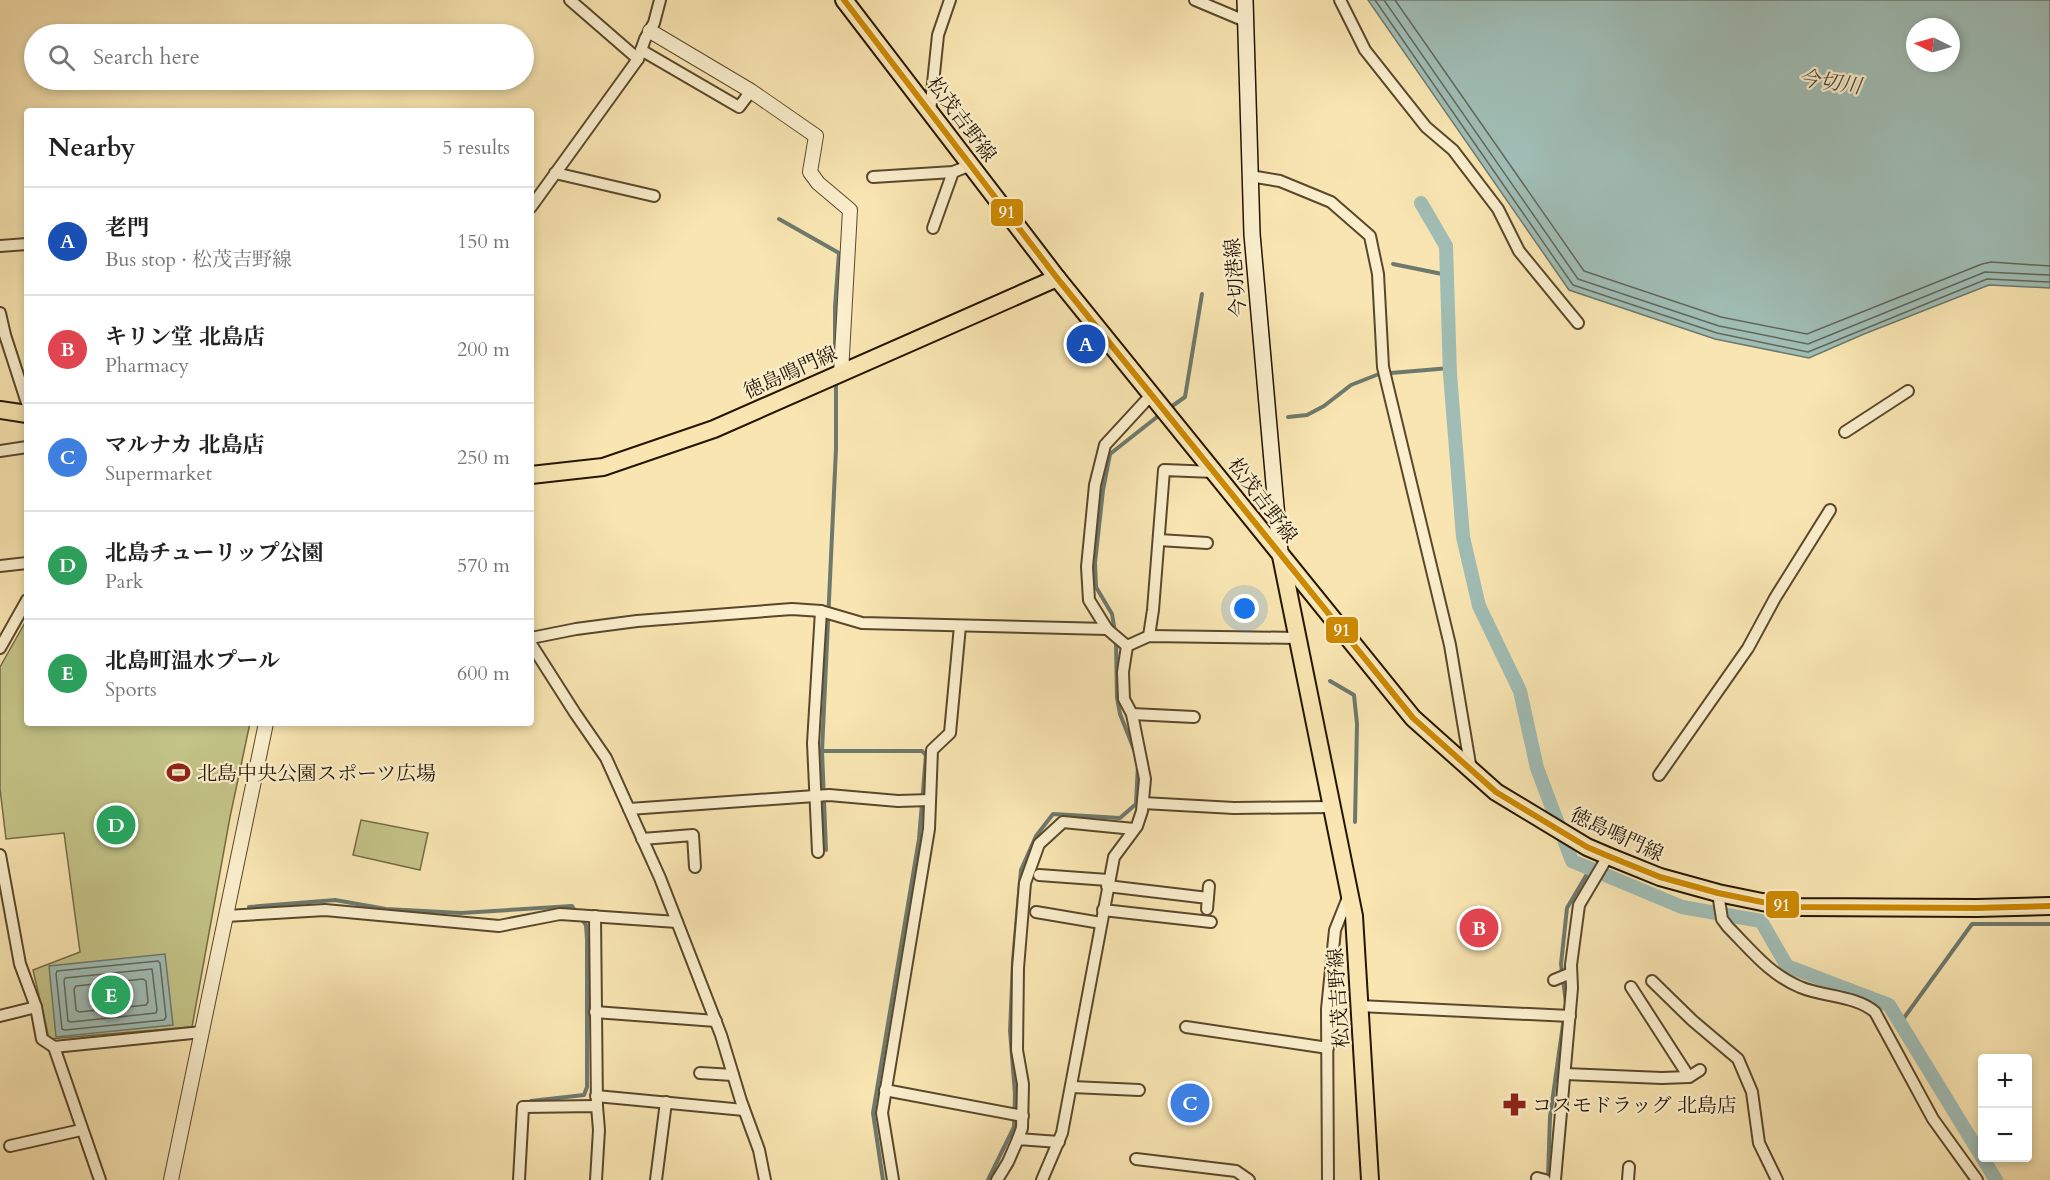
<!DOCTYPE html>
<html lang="en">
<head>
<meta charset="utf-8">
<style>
	:root { --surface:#fff; --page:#f6f6f6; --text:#222; --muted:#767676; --line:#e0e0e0; --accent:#0b8043 }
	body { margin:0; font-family:Cardo,"Noto Serif JP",serif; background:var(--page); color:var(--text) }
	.controls { position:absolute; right:18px; bottom:18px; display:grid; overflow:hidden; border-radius:6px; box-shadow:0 3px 9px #0003 }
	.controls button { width:54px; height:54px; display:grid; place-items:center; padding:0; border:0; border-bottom:2px solid var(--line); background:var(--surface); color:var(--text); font:30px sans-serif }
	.compass { position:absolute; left:1906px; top:18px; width:54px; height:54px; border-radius:50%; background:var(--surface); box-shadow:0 3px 9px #0003; rotate:275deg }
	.you { position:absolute; left:1245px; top:609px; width:21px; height:21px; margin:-15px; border:4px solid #fff; border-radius:50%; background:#1a73e8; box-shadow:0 0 0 9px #1a73e833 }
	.badge { display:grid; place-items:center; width:39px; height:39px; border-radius:50%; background:var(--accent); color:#fff; font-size:20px; font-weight:700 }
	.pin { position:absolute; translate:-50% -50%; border:3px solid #fff; box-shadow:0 2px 6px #0006 }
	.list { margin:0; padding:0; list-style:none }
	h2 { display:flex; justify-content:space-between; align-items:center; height:78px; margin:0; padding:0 24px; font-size:26px }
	h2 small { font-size:20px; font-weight:400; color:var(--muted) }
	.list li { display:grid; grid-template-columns:39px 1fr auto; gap:18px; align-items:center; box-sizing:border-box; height:108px; padding:0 24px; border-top:2px solid var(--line) }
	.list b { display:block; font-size:22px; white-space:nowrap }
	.list p { margin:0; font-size:20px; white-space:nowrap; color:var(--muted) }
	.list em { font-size:20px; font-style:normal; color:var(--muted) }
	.icon { flex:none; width:33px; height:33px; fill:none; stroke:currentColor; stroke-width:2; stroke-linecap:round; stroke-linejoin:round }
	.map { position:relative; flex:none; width:2050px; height:1180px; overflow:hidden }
	.search { position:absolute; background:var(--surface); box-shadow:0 3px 9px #0003; left:24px; top:24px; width:510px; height:66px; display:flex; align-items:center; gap:15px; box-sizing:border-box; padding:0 21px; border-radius:33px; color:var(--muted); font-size:22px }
	.panel { position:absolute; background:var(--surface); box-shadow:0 3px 9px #0003; left:24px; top:108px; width:510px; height:618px; border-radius:6px }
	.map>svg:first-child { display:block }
</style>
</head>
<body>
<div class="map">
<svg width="2050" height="1180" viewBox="0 0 2050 1180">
	<rect width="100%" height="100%" fill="#f8e5b1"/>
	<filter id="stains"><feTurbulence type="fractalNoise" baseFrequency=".00333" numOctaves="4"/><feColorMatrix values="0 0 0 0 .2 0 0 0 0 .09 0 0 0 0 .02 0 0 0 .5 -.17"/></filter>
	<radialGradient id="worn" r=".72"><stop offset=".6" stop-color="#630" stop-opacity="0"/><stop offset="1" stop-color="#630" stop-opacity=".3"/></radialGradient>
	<g fill="#c3c387" stroke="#746c44" stroke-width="1.5">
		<polygon points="27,619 27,723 250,723 230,817 192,1027 49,1039 33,970 80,952 64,833 6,839 0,789 0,667"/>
		<polygon points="361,820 428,833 420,870 353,855"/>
	</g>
	<g fill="#a0bdb5" stroke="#6e796d" stroke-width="1.5" fill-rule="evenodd">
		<path d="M 1368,0 L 2050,0 L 2050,288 L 1989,285 L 1864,334 L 1809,358 L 1715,339 L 1569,290 ZM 1915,27 L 1951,27 L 1951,63 L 1915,63 Z"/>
		<polygon points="165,954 173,1025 56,1037 49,966"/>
	</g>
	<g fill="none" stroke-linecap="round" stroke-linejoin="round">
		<g stroke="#62685a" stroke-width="1.5">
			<polyline points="1375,0 1573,285 1717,333 1808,352 1987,279 2050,282"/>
			<polyline points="1384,0 1578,279 1719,326 1808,344 1985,272 2050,275"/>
			<polyline points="1395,0 1584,271 1721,317 1807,334 1982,264 1991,262 2050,266"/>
			<polygon points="158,961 160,963 166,1017 164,1020 65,1030 62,1029 56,974 57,971"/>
			<polygon points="152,969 157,1010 156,1013 71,1022 68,1021 64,981 65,978"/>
			<polygon points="143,979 146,981 148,1002 146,1005 79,1012 76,1010 74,989 76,986"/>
		</g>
		<g stroke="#6e796d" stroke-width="4">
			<polyline points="779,219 839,253 835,307 835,357"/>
			<polyline points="1393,264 1447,275"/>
			<polyline points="1168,409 1185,397 1202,294"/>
			<polyline points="1288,417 1307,415 1324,406 1351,385 1379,374 1450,368"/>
			<polyline points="1115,632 1112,614 1096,587 1095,563 1103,490 1110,454 1162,413"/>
			<polyline points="1116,640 1117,698 1120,714 1135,752"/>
			<polyline points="1330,681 1354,695 1357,724 1355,822"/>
			<polyline points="822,751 922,751 926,755 919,839 873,1113 883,1180"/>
			<polyline points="826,850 822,751 836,449 836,380"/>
			<polyline points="249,907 335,900 386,909 461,913 572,906 576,912"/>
			<polyline points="1901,1022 1972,924 2050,924"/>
			<polyline points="531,1101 584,1095 587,1087 587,939 586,925 581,918"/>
			<polyline points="1548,1178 1550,1117 1566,1003 1561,964 1567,908 1590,869"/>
			<polyline points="988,1180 1014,1127 1015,1094 1010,1031 1013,961 1021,870 1036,836 1053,814 1120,818 1136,804 1138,765"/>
		</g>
		<polyline stroke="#a0bdb5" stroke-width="14" points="1421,203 1446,246 1450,374 1463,537 1479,606 1520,691 1537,768 1572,861 1682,907 1761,921 1787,966 1889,1005 1996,1180"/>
		<defs>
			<g id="minor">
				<polyline points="570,0 638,59"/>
				<polyline points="1195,0 1245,21"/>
				<polyline points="1340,0 1365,50 1426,127 1453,150 1498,209 1519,251 1578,323"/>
				<polyline points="641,50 739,107 751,91"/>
				<polyline points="930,112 938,35 950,0"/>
				<polyline points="555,173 654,196"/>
				<polyline points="1250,176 1280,181 1331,202 1370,236 1378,274 1383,367 1450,645 1471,770"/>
				<polyline points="873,177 953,172 971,165"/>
				<polyline points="531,207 638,59 645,39 654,23 660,0"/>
				<polyline points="933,228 953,172"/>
				<polyline points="0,246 27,244"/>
				<polyline points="0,313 5,335 27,403"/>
				<polyline points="1845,432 1908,391"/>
				<polyline points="0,451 27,447"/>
				<polyline points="1159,540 1207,543"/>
				<polyline points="0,566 27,563"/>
				<polyline points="1149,636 1153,610 1164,470 1215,472"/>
				<polyline points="531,638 576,629 637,621 792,609 821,611 862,623 1107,629"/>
				<polyline points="531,644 575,713 606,758 660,878 721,1035 741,1101 759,1150 765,1180"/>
				<polyline points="1127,646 1107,629 1089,600 1087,567 1095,485 1105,445 1152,394"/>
				<polyline points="1127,646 1149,636 1298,638"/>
				<polyline points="0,648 27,600"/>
				<polyline points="1132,714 1194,717"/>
				<polyline points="1659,775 1748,648 1775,598 1830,510"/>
				<polyline points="1143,803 1234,808 1333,807"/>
				<polyline points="629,809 829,795 898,801 930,800"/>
				<polyline points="642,839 693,835 695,867"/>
				<polyline points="818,852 813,743 821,611"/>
				<polyline points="0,855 20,964 36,1007 42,1039 54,1047 100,1180"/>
				<polyline points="1039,875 1108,880"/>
				<polyline points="1107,886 1208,898"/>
				<path d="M 1718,893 L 1722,919 L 1728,927 C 1750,949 1770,975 1800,987 C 1823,997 1855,995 1875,1012 L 1933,1119 L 1977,1180"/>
				<polyline points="1207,909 1209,886"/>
				<polyline points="1103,910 1211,922"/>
				<polyline points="1036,912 1101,923"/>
				<polyline points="226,916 325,910 499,926 560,914 677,922"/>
				<polyline points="595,916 597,1106"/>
				<polyline points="1554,980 1571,973"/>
				<polyline points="1652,981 1693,1021 1738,1059 1752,1092 1759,1143 1777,1180"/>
				<polyline points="1631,987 1689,1077"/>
				<polyline points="1359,1006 1570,1016"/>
				<polyline points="595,1012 716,1021"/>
				<polyline points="0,1016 36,1007"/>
				<polyline points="1186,1027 1328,1048"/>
				<polyline points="54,1047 202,1032"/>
				<polyline points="700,1073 733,1075"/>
				<polyline points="1565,1074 1662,1078 1689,1077 1700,1070"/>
				<polyline points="1072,1087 1139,1090"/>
				<polyline points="885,1090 1023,1116"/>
				<polyline points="596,1096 744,1110"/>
				<polyline points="1018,1139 1022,1128 1023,1084 1017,1050 1018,968 1025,883 1039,844 1063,822 1134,829"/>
				<polyline points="10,1146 81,1130"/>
				<polyline points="1136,1159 1236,1171 1249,1180"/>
				<polyline points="1537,1178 1545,1180"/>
				<polyline points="519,1180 523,1107 597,1106 599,1130 596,1180"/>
				<polyline points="656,1180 666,1102"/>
				<polyline points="893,1180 882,1113 929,829 932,750 950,733 960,626"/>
				<polyline points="997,1180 1008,1162 1018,1139 1059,1142"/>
				<polyline points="1042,1180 1062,1133 1114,857 1137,826 1142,811 1145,779 1132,714 1124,699 1123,672 1127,646"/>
				<polyline points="1328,1180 1327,1009 1335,930 1349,895"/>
				<polyline points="1555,1180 1572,988 1571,965 1579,905 1608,856"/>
				<polyline points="1628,1180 1629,1167"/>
			</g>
			<g id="tertiary">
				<polyline points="650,31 751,91 816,136 810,172 818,183 850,210 841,373"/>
				<polyline points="171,1180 266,723"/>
			</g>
			<polyline id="secondary" points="1245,0 1252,234 1280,552"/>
			<g id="primary">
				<polyline points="844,0 1057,278 1413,718 1496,792 1587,847 1608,856 1660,877 1718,893 1762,902 1799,907 1977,908 2050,906"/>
				<polyline points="0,410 27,414"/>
				<polyline points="531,475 603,467 714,429 1057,278"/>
				<polyline points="1281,556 1354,916 1370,1180"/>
			</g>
		</defs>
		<use href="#minor" stroke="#59482c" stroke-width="14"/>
		<use href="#tertiary" stroke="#59482c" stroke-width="16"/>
		<use href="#secondary" stroke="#241400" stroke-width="18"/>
		<use href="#primary" stroke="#241400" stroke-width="20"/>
		<use href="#minor" stroke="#faeecc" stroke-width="10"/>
		<use href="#tertiary" stroke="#faeecc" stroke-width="14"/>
		<use href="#secondary" stroke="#faeecc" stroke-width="15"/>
		<use href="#primary" stroke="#f8e5b1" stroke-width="16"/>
		<defs>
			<polyline id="bus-1" points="844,0 1057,278 1413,718 1496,792 1587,847 1608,856 1660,877 1718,893 1762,902 1799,907 1977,908 2050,906"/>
		</defs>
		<use href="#bus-1" stroke="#faeecc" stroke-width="10"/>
		<use href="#bus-1" stroke="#cd8900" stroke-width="6"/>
	</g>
	<defs>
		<symbol id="stadium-bare" viewBox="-9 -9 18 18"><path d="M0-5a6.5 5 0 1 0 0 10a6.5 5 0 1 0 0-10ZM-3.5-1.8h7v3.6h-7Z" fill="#8f2418" stroke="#faeecc" stroke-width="2.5" paint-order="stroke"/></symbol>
		<symbol id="pharmacy-bare" viewBox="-9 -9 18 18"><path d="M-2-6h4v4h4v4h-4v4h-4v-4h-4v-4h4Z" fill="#8f2418" stroke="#faeecc" stroke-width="2.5" paint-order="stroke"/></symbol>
	</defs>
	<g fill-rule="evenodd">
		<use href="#stadium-bare" x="162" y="756" width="33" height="33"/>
		<use href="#pharmacy-bare" x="1498" y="1088" width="33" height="33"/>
	</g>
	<g text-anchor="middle" stroke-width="4.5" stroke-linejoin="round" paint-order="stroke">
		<g font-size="20" fill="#241400" stroke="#faeecc">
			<text transform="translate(962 119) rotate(53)" y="7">松茂吉野線</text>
			<text transform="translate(1235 278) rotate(-95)" y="7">今切港線</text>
			<text transform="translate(790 372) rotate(-24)" y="7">徳島鳴門線</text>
			<text transform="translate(1263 500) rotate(53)" y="7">松茂吉野線</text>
			<text transform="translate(1617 834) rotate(25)" y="7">徳島鳴門線</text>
			<text transform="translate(1338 998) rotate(-94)" y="7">松茂吉野線</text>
		</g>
		<g font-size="20" fill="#241400" stroke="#faeecc" text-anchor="start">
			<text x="197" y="780">北島中央公園スポーツ広場</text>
			<text x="1532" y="1112">コスモドラッグ 北島店</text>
		</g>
		<g font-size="21" font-style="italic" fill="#4f4f3f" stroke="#faeecc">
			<text transform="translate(1830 82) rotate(8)" y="7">今切川</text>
		</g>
	</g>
	<g stroke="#faeecc" stroke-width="2">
		<rect x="990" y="198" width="34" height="29" rx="6" fill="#cd8900"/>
		<rect x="1325" y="616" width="34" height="28" rx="6" fill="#cd8900"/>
		<rect x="1765" y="890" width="35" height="29" rx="6" fill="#cd8900"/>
	</g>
	<g font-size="16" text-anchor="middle" font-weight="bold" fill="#fff">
		<text x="1007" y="218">91</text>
		<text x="1342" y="636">91</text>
		<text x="1782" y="911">91</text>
	</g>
	<rect width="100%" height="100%" filter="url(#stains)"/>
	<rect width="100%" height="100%" fill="url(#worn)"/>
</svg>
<div class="controls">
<button>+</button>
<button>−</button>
</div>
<svg class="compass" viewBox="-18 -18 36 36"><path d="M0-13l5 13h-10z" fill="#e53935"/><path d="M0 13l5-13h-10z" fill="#767676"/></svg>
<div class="you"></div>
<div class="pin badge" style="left:1086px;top:344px;background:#1a4fb4">A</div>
<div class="pin badge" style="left:1479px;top:928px;background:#e0444e">B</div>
<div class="pin badge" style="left:1190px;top:1103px;background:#3f7fe0">C</div>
<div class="pin badge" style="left:116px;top:825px;background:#2e9e5b">D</div>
<div class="pin badge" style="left:111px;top:995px;background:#2e9e5b">E</div>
<div class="search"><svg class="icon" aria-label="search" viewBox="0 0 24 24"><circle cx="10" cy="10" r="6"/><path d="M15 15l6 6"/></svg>Search here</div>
<section class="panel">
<h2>Nearby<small>5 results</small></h2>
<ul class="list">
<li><span class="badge" style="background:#1a4fb4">A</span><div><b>老門</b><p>Bus stop · 松茂吉野線</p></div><em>150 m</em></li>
<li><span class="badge" style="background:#e0444e">B</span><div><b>キリン堂 北島店</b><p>Pharmacy</p></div><em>200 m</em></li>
<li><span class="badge" style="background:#3f7fe0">C</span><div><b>マルナカ 北島店</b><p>Supermarket</p></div><em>250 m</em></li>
<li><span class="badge" style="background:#2e9e5b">D</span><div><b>北島チューリップ公園</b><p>Park</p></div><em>570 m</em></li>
<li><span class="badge" style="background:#2e9e5b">E</span><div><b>北島町温水プール</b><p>Sports</p></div><em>600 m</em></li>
</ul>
</section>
</div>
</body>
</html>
